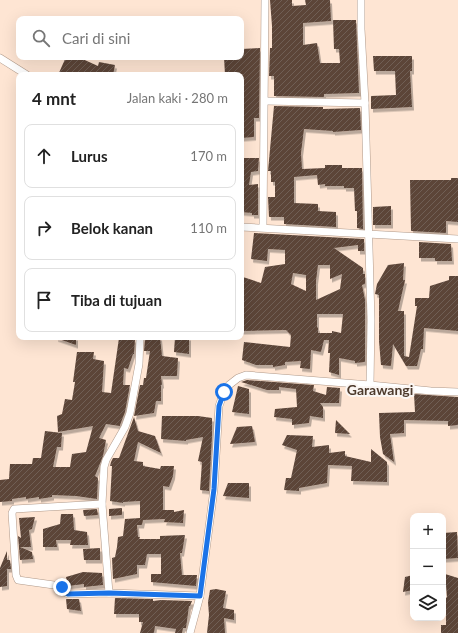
<!DOCTYPE html>
<html lang="id">
<head>
<meta charset="utf-8">
<style>
	:root { --surface:#fff; --page:#f6f6f6; --text:#222; --muted:#767676; --line:#e0e0e0 }
	body { margin:0; font-family:Lato,sans-serif; background:var(--page); color:var(--text) }
	.controls { position:absolute; right:12px; bottom:12px; display:grid; overflow:hidden; border-radius:8px; box-shadow:0 4px 16px #0002 }
	.controls button { width:36px; height:36px; display:grid; place-items:center; padding:0; border:0; border-bottom:1px solid var(--line); background:var(--surface); color:var(--text); font:20px sans-serif }
	.stop { position:absolute; width:12px; height:12px; margin:-9px; border:3px solid #1a73e8; border-radius:50%; background:#fff }
	.stop.end { background:#1a73e8; border-color:#fff; box-shadow:0 1px 4px #0008 }
	.list { margin:0; padding:0; list-style:none }
	h2 { display:flex; justify-content:space-between; align-items:center; height:52px; margin:0; padding:0 16px; font-size:17px }
	h2 small { font-size:13px; font-weight:400; color:var(--muted) }
	.list li { display:grid; grid-template-columns:26px 1fr auto; gap:12px; align-items:center; box-sizing:border-box; height:64px; margin:0 8px 8px; padding:0 8px; border:1px solid var(--line); border-radius:8px }
	.list b { display:block; font-size:15px; white-space:nowrap }
	.list em { font-size:13px; font-style:normal; color:var(--muted) }
	.icon { flex:none; width:22px; height:22px; fill:none; stroke:currentColor; stroke-width:2; stroke-linecap:round; stroke-linejoin:round }
	.map { position:relative; flex:none; width:458px; height:633px; overflow:hidden }
	.search { position:absolute; background:var(--surface); box-shadow:0 4px 16px #0002; left:16px; top:16px; width:228px; height:44px; display:flex; align-items:center; gap:10px; box-sizing:border-box; padding:0 14px; border-radius:8px; color:var(--muted); font-size:15px }
	.panel { position:absolute; background:var(--surface); box-shadow:0 4px 16px #0002; left:16px; top:72px; width:228px; height:268px; border-radius:8px }
	.map>svg:first-child { display:block }
</style>
</head>
<body>
<div class="map">
<svg width="458" height="633" viewBox="0 0 458 633">
	<defs>
		<pattern id="building-hatch" width="6" height="6" patternUnits="userSpaceOnUse"><rect width="6" height="6" fill="#5b4539"/><path d="M-1 1l2-2M0 6l6-6M5 7l2-2" fill="none" stroke="#705e54"/></pattern>
		<filter id="shadow"><feDropShadow dx="2" dy="3.5" stdDeviation="0" flood-color="#0004"/></filter>
	</defs>
	<rect width="100%" height="100%" fill="#fee5d3"/>
	<g fill="url(#building-hatch)" fill-rule="evenodd" filter="url(#shadow)">
		<polygon points="270,0 292,0 292,6 306,5 305,0 330,0 331,21 303,23 303,45 317,43 320,63 340,63 339,49 334,49 333,20 356,20 359,93 324,94 324,97 274,96 274,76 269,76 270,48 272,48 272,26"/>
		<polygon points="260,48 259,118 254,118 254,137 241,138 241,75 225,75 224,57 241,57 241,49"/>
		<polygon points="373,56 412,56 412,71 410,71 412,107 371,109 371,96 396,95 395,71 374,71"/>
		<polygon points="66,57 78,57 98,66 99,62 115,65 113,75 58,75"/>
		<polygon points="274,106 323,107 323,109 360,108 361,130 333,132 333,131 304,129 301,153 302,169 325,168 325,165 342,165 342,168 362,168 363,229 357,228 357,211 355,211 354,188 344,188 344,186 325,186 325,184 318,185 317,175 294,177 294,203 318,204 318,211 336,212 336,227 284,224 284,217 269,217 268,197 275,197 275,182 271,182 271,171 268,171"/>
		<polygon points="241,158 259,158 258,171 251,172 249,185 258,184 258,215 252,215 252,213 241,212"/>
		<polygon points="451,178 458,178 458,222 446,221 446,233 411,231 410,180 451,180"/>
		<polygon points="391,206 391,225 373,225 373,207"/>
		<path d="M 254,233 L 364,239 L 364,251 L 358,251 L 358,245 L 334,248 L 363,268 L 363,274 L 365,274 L 365,284 L 362,285 L 365,300 L 365,362 L 355,363 L 355,361 L 339,358 L 339,375 L 329,372 L 330,353 L 328,353 L 329,340 L 324,340 L 321,352 L 311,350 L 310,369 L 300,368 L 301,361 L 285,362 L 285,365 L 273,367 L 273,365 L 256,365 L 242,360 L 244,342 L 290,347 L 291,335 L 286,330 L 241,331 L 241,287 L 243,277 L 261,283 L 265,267 L 285,264 L 285,250 L 268,249 L 267,261 L 251,259 ZM 318,265 L 330,265 L 330,279 L 342,274 L 340,289 L 316,300 L 316,281 ZM 293,273 L 306,275 L 306,291 L 291,284 ZM 317,314 L 343,314 L 341,333 L 332,331 L 332,333 L 318,333 L 318,328 L 317,327 Z"/>
		<polygon points="419,242 451,244 452,261 435,261 435,258 419,258"/>
		<polygon points="404,263 403,280 405,280 398,311 404,311 404,356 409,357 417,306 415,306 415,298 429,298 430,286 449,280 449,276 458,276 458,331 424,328 423,349 421,349 417,366 406,366 393,344 391,366 381,365 379,341 379,295 375,294 377,284 388,265"/>
		<polygon points="56,337 76,337 76,345 56,338"/>
		<polygon points="145,337 160,337 162,356 178,358 177,376 161,376 162,385 161,385 161,401 156,401 154,413 134,416 140,385 143,385 144,378 146,378 150,351 144,351"/>
		<polygon points="175,337 189,337 189,354 174,352"/>
		<polygon points="119,338 135,339 134,354 133,354 128,369 124,368 123,385 130,385 125,412 120,425 120,426 106,424 99,438 106,440 103,456 95,476 98,478 97,499 76,496 52,495 52,497 39,499 39,497 26,499 26,497 12,499 12,501 0,502 0,480 9,479 10,464 32,464 33,458 41,458 45,431 62,433 61,447 57,447 53,467 70,467 72,454 86,452 93,426 58,432 57,416 62,414 65,399 72,400 75,382 73,382 77,352 94,352 93,359 104,361 102,392 111,393"/>
		<polygon points="247,380 314,385 313,391 326,395 327,387 340,388 339,403 320,403 323,407 323,418 310,416 309,423 292,425 292,419 274,417 275,409 297,407 296,389 279,387 279,390 267,390 241,382"/>
		<polygon points="238,386 249,389 249,414 232,412"/>
		<polygon points="414,394 458,397 458,425 448,426 448,421 404,420 404,433 390,434 394,462 383,454 380,437 379,413 415,412"/>
		<polygon points="162,416 198,416 212,418 212,436 209,491 200,490 202,462 198,461 203,437 186,440 186,441 161,439"/>
		<polygon points="134,417 138,431 155,436 161,453 138,442 134,461 143,462 143,466 160,469 161,466 174,466 173,476 169,487 163,486 163,510 174,510 174,512 184,510 183,523 164,522 165,519 143,520 142,525 137,525 138,537 140,537 139,539 160,539 160,536 185,535 182,553 180,553 182,575 197,575 196,586 151,582 151,574 161,574 161,554 147,554 145,565 137,565 137,574 113,579 112,558 115,557 117,547 118,537 123,536 125,519 140,518 140,501 123,502 123,503 110,501 112,466 110,466 111,462 113,458 119,458"/>
		<polygon points="336,420 350,434 335,433"/>
		<polygon points="252,426 255,442 230,444 237,427"/>
		<polygon points="287,435 313,436 312,447 329,445 329,453 345,451 345,456 371,462 371,449 387,462 387,482 351,481 352,466 328,465 327,483 299,488 299,491 284,490 286,478 291,478 297,450 282,445"/>
		<polygon points="228,483 249,483 249,498 223,496"/>
		<polygon points="122,508 122,515 109,516 109,509"/>
		<polygon points="97,509 98,515 84,516 83,510"/>
		<polygon points="61,514 73,514 74,530 87,532 88,545 70,545 71,540 56,540 57,547 43,547 43,529 60,524"/>
		<polygon points="35,517 32,529 29,530 31,547 20,547 32,552 33,559 20,560 18,536 21,538 19,518"/>
		<polygon points="457,532 458,558 443,559 443,533"/>
		<polygon points="100,548 100,560 84,560 83,549"/>
		<polygon points="7,551 7,560 10,560 11,569 7,569 7,586 0,587 0,568"/>
		<polygon points="83,572 102,573 103,585 84,587 84,584 68,586 66,577"/>
		<polygon points="445,574 458,578 458,633 441,633 441,625 446,625 446,598 447,597"/>
		<polygon points="413,575 413,590 403,592 405,577"/>
		<polygon points="216,589 226,591 223,608 234,610 234,620 224,618 225,633 207,633 209,615 208,602 210,590"/>
		<polygon points="115,598 153,599 153,601 161,600 192,601 190,606 189,606 186,628 183,628 182,633 175,633 176,629 155,626 154,633 140,633 143,622 139,622 139,614 114,614"/>
		<polygon points="66,599 79,599 81,611 67,609"/>
	</g>
	<g fill="none" stroke-linecap="round" stroke-linejoin="round">
		<defs>
			<g id="minor">
				<polyline points="0,58 27,75"/>
				<polyline points="265,101 365,103"/>
				<polyline points="241,227 458,239"/>
				<polyline points="263,227 265,0"/>
				<polyline points="370,385 431,391 458,392"/>
				<polyline points="102,504 14,509 12,513 16,575 18,580 61,586 64,592 68,594 109,593 200,596"/>
				<polyline points="109,593 102,504 104,467 106,460 125,427 130,413 139,364 140,337"/>
				<polyline points="190,633 200,596 214,489 219,406 224,392 229,385 238,378 246,375 370,385 371,320 365,103 361,29 361,0"/>
			</g>
		</defs>
		<use href="#minor" stroke="#b09989" stroke-width="8"/>
		<use href="#minor" stroke="#fff" stroke-width="7"/>
	</g>
	<g fill="none" stroke-linecap="round" stroke-linejoin="round">
		<polyline stroke="#1a73e8" stroke-width="5" points="62,587 64,592 68,594 109,593 200,596 214,489 219,406 224,392"/>
	</g>
	<g text-anchor="middle" stroke-width="4" stroke-linejoin="round" paint-order="stroke">
		<g font-size="14" font-weight="bold" fill="#4e3b2d" stroke="#fbf6f3">
			<text x="380" y="395">Garawangi</text>
		</g>
	</g>
</svg>
<div class="controls">
<button>+</button>
<button>−</button>
<button><svg class="icon" aria-label="layers" viewBox="0 0 24 24"><path d="M12 4l9 5-9 5-9-5zM3 14l9 5 9-5"/></svg></button>
</div>
<div class="stop" style="left:224px;top:392px"></div>
<div class="stop end" style="left:62px;top:587px"></div>
<div class="search"><svg class="icon" aria-label="search" viewBox="0 0 24 24"><circle cx="10" cy="10" r="6"/><path d="M15 15l6 6"/></svg>Cari di sini</div>
<section class="panel">
<h2>4 mnt<small>Jalan kaki · 280 m</small></h2>
<ul class="list">
<li><svg class="icon" aria-label="ahead" viewBox="0 0 24 24"><path d="M12 20V5M6 11l6-6 6 6"/></svg><div><b>Lurus</b></div><em>170 m</em></li>
<li><svg class="icon" aria-label="right" viewBox="0 0 24 24"><path d="M7 20v-9h11M14 6l5 5-5 5"/></svg><div><b>Belok kanan</b></div><em>110 m</em></li>
<li><svg class="icon" aria-label="arrive" viewBox="0 0 24 24"><path d="M6 21V4h12l-3 4 3 4H6"/></svg><div><b>Tiba di tujuan</b></div></li>
</ul>
</section>
</div>
</body>
</html>
